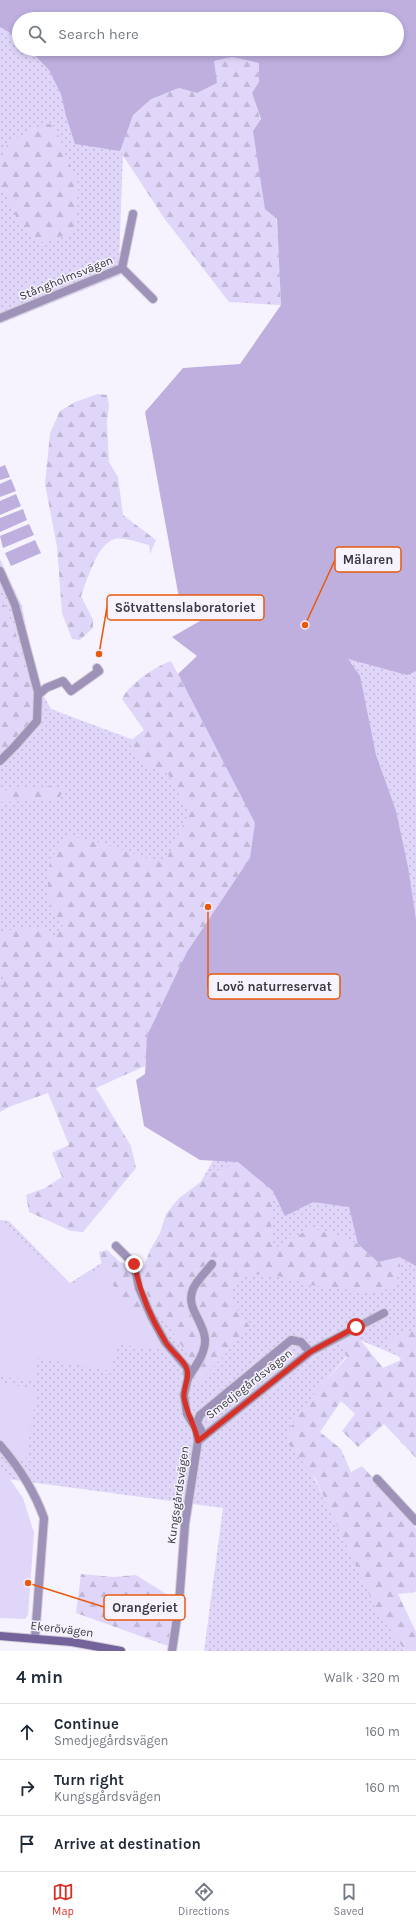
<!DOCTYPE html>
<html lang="en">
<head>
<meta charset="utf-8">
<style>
	:root { --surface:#fff; --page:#f2f2f3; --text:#1f2937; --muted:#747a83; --line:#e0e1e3; --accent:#d93025 }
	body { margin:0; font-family:Karla,sans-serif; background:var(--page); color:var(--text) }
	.stop { position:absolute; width:12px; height:12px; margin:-9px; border:3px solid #d93025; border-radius:50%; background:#fff }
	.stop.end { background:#d93025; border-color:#fff; box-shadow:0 1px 4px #0008 }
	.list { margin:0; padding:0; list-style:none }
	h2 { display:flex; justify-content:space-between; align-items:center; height:52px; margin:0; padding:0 16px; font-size:17px }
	h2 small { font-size:13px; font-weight:400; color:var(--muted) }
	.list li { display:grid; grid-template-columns:26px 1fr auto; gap:12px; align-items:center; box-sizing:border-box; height:56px; padding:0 16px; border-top:1px solid var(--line) }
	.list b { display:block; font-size:15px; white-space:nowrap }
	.list p { margin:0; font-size:13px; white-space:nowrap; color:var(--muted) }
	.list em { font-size:13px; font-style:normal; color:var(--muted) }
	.icon { flex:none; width:22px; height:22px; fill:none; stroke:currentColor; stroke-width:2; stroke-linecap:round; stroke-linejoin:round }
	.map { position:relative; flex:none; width:416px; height:1651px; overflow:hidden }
	.search { position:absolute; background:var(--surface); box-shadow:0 2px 6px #0003; left:12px; right:12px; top:12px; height:44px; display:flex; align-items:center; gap:10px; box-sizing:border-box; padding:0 14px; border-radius:22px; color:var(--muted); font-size:15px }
	.sheet { height:220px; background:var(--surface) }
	nav { display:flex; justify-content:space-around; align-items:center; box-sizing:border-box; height:56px; border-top:1px solid var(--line); background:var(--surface); font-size:11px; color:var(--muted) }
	nav a { display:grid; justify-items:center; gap:2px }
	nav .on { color:var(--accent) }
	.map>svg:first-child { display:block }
</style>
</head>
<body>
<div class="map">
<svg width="416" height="1651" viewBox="0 0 416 1651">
	<defs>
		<pattern id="grass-dots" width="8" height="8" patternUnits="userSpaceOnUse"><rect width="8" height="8" fill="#e0d6f9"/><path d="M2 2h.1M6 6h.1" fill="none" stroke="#c1b8d6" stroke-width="1.8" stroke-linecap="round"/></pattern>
		<pattern id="forest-firs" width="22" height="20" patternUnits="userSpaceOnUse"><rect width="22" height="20" fill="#e0d6f9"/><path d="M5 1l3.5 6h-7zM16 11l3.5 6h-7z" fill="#c1b8d6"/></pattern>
	</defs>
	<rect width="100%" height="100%" fill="#f6f3ff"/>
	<polygon fill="url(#grass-dots)" points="0,0 406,0 416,25 416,1355 405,1359 360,1340 319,1389 299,1424 307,1464 362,1573 404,1651 204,1651 223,1508 0,1478 0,1220 9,1221 70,1283 103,1262 145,1278 225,1140 166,1054 0,1092 0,559 22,606 33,664 44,697 51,709 155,748 214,761 259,375 397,49 397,19 19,19 19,49 196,49 123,150 119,265 121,275 0,324"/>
	<g fill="url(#forest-firs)">
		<path d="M 232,57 L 260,63 L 259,83 L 252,93 C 276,159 278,235 281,305 L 229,302 L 164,218 L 120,151 L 133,115 L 151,99 L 179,88 L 197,93 L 214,61 Z"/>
		<polygon points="43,124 50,124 56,128 63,151 70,164 78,188 75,230 70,234 55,238 48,242 40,242 33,239 21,227 0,182 0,163 8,143"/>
		<path d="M 98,394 L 107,395 L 109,405 L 107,422 L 109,462 L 118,477 L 123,515 L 156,540 L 150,554 L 149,545 C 139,543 125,537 115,539 C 97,543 87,581 81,596 L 93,620 L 93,628 L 80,640 L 72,639 L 62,613 L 57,547 L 45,484 L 50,433 L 60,411 L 75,402 Z"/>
		<polygon points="0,596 14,628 34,697 32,723 0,755"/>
		<path d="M 171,661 L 255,822 L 250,858 L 187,952 L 147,1035 L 145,1066 L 96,1088 L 131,1146 L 136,1168 L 83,1232 L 71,1231 L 29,1212 L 26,1195 L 45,1188 L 62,1177 L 52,1153 L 69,1145 L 48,1093 L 9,1107 L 0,1112 L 0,1008 L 2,1007 L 0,995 L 4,980 L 0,968 L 0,937 L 10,930 L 44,928 L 55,938 L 63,925 L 55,914 L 47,896 L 50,859 L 70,836 L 102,843 L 164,864 L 189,813 L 168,774 L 141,764 L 129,742 L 144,730 L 122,699 C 129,684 156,666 171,661 Z"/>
		<polygon points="53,786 64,790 58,800 0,802 0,791"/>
		<polygon points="238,1162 273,1191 271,1230 275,1249 309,1229 328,1231 358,1244 378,1262 400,1257 400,1267 395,1286 377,1293 316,1286 278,1276 258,1274 239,1278 231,1286 232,1303 244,1317 250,1328 198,1383 189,1358 163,1316 124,1305 102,1266 99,1252 107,1250 120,1262 143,1269 150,1250 160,1233 166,1214 178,1199 214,1172"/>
		<path d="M 416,1329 L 416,1458 L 384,1424 L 358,1447 L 342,1431 L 355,1414 L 341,1401 L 320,1432 L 341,1449 L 351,1472 L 362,1466 L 413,1521 L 416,1529 L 416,1592 L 398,1594 L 416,1632 L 416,1651 L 405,1651 L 375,1607 L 315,1478 L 286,1441 C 293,1412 328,1380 347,1357 L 338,1340 L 354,1332 L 383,1368 L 401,1360 L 386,1339 Z"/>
		<polygon points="81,1574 113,1577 136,1575 174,1599 168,1646 76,1613"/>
	</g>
	<g fill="#e0d6f9">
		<polygon points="0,1221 71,1285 102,1266 124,1305 144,1311 164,1350 116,1344 112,1371 38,1358 35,1380 3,1377 0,1374"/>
		<polygon points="0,1383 37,1389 26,1459 16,1460 0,1439"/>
		<polygon points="0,1465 23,1498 34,1533 28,1615 25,1619 0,1618"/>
	</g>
	<g fill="#beafdf">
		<polygon points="0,0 416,0 416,671 407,675 348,659 360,676 376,755 396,811 408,867 416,920 416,1266 400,1257 378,1262 358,1244 349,1207 313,1202 285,1216 273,1191 238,1162 200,1160 144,1126 136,1080 145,1074 147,1036 187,952 250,858 255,823 178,674 197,656 172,637 214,613 204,597 181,609 145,412 183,368 240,364 281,305 277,219 265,209 253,131 261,119 252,93 259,82 259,63 232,57 214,61 217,83 197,93 179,88 151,99 133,115 120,151 75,144 66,116 61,94 49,70 29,49 397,49 397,19 19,19 19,41 9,32 0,27"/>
		<polygon points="5,465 10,477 0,480 0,467"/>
		<polygon points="11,479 16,491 0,497 0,484"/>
		<polygon points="16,494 21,506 0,515 0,501"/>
		<polygon points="23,509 27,520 0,532 0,518"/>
		<polygon points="29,524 34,535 3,548 0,536"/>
		<polygon points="35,540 41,553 11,566 5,553"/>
	</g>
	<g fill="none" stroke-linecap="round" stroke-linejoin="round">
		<defs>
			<g id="minor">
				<polyline points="122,268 133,214"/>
				<polyline points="0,318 122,268 153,299"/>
				<polyline points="0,571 15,605 38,692 37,721 15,746 0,761"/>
				<polyline points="38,695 46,688 63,681 71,691 99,671 97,668"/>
				<polyline points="116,1246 134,1264 139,1288 151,1316 165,1342 187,1368 188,1378 184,1395 187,1414 196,1429 198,1441 185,1524 179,1604 172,1651"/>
				<path d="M 188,1378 C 195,1367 206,1353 205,1339 C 204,1321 185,1308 193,1289 C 197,1280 206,1272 212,1264"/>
				<polyline points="201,1430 197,1423 200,1415 291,1340 301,1342 310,1352"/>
				<polyline points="198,1441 310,1352 384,1313"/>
				<polyline points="377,1479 416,1521"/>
			</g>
			<path id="tertiary" d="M 0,1445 C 19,1467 34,1490 44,1518 L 35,1638"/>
			<polyline id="secondary" points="0,1636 72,1642 121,1651"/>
		</defs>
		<use href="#minor" stroke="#d1ced9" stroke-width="10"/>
		<use href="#tertiary" stroke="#d1ced9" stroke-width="10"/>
		<use href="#secondary" stroke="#d1ced9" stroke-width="10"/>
		<use href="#minor" stroke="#9e92b9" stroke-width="8"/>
		<use href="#tertiary" stroke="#9e92b9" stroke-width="8"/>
		<use href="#secondary" stroke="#74629a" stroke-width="8"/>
	</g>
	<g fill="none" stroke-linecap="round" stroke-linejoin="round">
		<path stroke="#d93025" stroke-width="5" d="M 134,1264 C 140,1292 150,1317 165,1341 C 170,1351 181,1357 186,1367 C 191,1377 183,1387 184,1397 C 186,1413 195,1425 198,1441 L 310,1352 L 356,1327"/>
	</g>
	<g text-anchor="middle" stroke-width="3" stroke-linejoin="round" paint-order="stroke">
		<g font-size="12" fill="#3b393f" stroke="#f6f3ff">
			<text transform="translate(66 278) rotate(-22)" y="4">Stångholmsvägen</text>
			<text transform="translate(249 1384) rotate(-38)" y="4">Smedjegårdsvägen</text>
			<text transform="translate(178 1495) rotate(-82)" y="4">Kungsgårdsvägen</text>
			<text transform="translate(62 1629) rotate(7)" y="4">Ekerövägen</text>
		</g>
	</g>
	<path fill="none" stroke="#e8590c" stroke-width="1.5" d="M305 625L335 560M99 654L107 607M208 907L208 987M28 1583L104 1607"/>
	<g fill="#e8590c" stroke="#f6f3ff" stroke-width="1.5">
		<circle cx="305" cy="625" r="4"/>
		<circle cx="99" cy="654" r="4"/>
		<circle cx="208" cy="907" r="4"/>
		<circle cx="28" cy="1583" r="4"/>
	</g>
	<g fill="#f6f3ff" stroke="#e8590c" stroke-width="1.5">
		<rect x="335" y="547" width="66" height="25" rx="4"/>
		<rect x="107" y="595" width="157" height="25" rx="4"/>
		<rect x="208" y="974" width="132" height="25" rx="4"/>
		<rect x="104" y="1595" width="81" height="25" rx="4"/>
	</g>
	<g font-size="13" text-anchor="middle" font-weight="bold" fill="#3b393f">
		<text x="368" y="564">Mälaren</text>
		<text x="185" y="612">Sötvattenslaboratoriet</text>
		<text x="274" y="991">Lovö naturreservat</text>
		<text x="145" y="1612">Orangeriet</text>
	</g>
</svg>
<div class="stop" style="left:356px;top:1327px"></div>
<div class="stop end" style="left:134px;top:1264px"></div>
<div class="search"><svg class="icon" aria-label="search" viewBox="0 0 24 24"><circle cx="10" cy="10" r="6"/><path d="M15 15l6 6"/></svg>Search here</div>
</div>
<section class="sheet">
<h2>4 min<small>Walk · 320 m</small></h2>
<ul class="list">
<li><svg class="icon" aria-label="ahead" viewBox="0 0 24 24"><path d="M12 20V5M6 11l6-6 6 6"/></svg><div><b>Continue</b><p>Smedjegårdsvägen</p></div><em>160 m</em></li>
<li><svg class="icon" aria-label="right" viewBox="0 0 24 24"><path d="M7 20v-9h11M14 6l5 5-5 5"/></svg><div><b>Turn right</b><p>Kungsgårdsvägen</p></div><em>160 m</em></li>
<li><svg class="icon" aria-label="arrive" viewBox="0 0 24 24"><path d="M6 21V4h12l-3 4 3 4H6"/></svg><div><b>Arrive at destination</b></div></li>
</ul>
</section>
<nav>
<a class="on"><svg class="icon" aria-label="map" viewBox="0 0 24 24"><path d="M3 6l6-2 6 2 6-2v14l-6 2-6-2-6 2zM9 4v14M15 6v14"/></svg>Map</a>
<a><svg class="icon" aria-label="directions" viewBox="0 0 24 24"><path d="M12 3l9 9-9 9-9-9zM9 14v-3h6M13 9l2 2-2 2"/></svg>Directions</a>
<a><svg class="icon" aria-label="saved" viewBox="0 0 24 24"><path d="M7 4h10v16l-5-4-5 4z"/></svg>Saved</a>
</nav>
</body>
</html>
